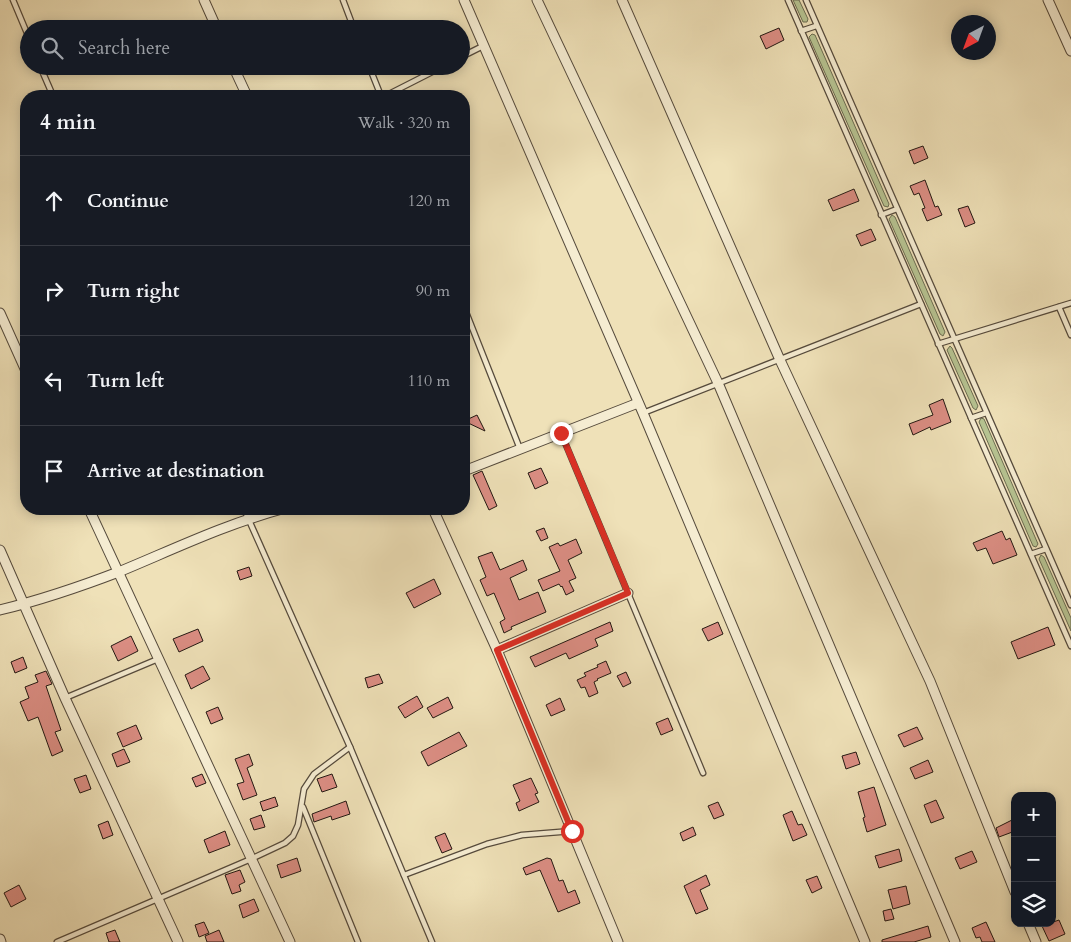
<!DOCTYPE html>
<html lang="en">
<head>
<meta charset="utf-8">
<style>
	:root { --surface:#171b24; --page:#20242c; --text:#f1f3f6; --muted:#9ea1a6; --line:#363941 }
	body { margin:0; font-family:Cardo,serif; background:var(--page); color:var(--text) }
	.controls { position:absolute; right:15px; bottom:15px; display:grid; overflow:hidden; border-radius:10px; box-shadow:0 2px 12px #0003 }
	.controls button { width:45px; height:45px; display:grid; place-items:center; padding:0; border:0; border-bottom:1px solid var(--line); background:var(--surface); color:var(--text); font:25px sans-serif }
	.compass { position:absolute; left:951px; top:15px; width:45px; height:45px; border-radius:50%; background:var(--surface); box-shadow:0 2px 12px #0003; rotate:221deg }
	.stop { position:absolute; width:15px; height:15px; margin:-11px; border:4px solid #d93025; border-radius:50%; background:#fff }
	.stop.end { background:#d93025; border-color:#fff; box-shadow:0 1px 5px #0008 }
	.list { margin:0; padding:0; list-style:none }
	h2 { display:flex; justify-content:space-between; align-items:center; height:65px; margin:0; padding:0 20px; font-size:21px }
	h2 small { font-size:16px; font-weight:400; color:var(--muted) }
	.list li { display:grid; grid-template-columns:32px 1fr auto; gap:15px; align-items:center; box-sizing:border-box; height:90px; padding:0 20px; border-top:1px solid var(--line) }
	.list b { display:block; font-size:19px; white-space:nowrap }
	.list em { font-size:16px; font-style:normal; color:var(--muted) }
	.icon { flex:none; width:28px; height:28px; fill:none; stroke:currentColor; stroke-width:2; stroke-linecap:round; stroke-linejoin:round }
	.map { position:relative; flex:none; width:1071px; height:942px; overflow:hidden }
	.search { position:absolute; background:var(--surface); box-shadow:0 2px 12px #0003; left:20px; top:20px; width:450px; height:55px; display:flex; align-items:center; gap:12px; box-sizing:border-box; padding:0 18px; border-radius:28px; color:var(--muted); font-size:19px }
	.panel { position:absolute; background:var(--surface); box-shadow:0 2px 12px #0003; left:20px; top:90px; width:450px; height:425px; border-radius:20px }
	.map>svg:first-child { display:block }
</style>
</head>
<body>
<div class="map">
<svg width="1071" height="942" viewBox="0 0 1071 942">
	<rect width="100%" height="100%" fill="#efe1b8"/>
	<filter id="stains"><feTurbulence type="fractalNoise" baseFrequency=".004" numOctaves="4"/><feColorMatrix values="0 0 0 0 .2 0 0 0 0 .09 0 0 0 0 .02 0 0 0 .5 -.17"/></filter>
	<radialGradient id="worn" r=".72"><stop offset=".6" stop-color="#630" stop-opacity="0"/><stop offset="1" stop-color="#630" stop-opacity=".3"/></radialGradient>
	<g fill="#b6c391" stroke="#6c6d52">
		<polygon points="793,0 799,0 808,19 807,22 803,22"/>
		<polygon points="812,34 815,35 889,204 888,207 884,206 809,37"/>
		<polygon points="892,215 895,217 945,332 943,336 940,334 889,219"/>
		<polygon points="950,346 952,348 978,406 976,410 973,408 947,350"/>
		<polygon points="981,418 984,419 1038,544 1036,547 1033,546 979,422"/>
		<polygon points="1041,555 1044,557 1071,618 1071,631 1039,559"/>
	</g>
	<g fill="#dc8e84" stroke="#221712">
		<polygon points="779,28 784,40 766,49 760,36"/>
		<polygon points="923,146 928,158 914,164 909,151"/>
		<polygon points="925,180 935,207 938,206 942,215 927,221 922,209 925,208 919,193 914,195 910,186"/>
		<polygon points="854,189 859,201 833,211 828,200"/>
		<polygon points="968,206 975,223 965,227 958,209"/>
		<polygon points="871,229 876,240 861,246 856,235"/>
		<polygon points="943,399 951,422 931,430 930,427 913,435 909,424 933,415 929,405"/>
		<polygon points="477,415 485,431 464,421"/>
		<polygon points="541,468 548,483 535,489 528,473"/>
		<polygon points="482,471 497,506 489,510 473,475"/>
		<polygon points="544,528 548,538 541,541 536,531"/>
		<polygon points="1002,531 1006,540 1010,538 1017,555 993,564 986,548 977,551 973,543"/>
		<polygon points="576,539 582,553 568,560 576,578 569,581 574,591 566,595 562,586 561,587 559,584 543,591 538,580 560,571 549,547 558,543 560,546"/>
		<polygon points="492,552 500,570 523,560 527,570 510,578 519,600 538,592 546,612 511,627 512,629 504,633 500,622 505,619 494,593 487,596 480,580 486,577 478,557"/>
		<polygon points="249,567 252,576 240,580 237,571"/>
		<polygon points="434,579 441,594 414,608 406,593"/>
		<polygon points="610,622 613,631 595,639 598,646 569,659 566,653 535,667 530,657"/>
		<polygon points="718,622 723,634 708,641 702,629"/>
		<polygon points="1048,627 1055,645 1018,659 1011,642"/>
		<polygon points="198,629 203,641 179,652 173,639"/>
		<polygon points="131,636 138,651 118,661 111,646"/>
		<polygon points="23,657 27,668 15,673 11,662"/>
		<polygon points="606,661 611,673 597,679 598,680 594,682 598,693 589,697 585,687 581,688 577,680 586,676 584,673 598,667 597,665"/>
		<polygon points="203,666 210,679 191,689 185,675"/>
		<polygon points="46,671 52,684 46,686 61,730 55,732 63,751 52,756 38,717 28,721 20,702 29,698 25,687 38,682 35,675"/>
		<polygon points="626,672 631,683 623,687 617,676"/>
		<polygon points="379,674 383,683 368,688 365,678"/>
		<polygon points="417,696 423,707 405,718 398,707"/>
		<polygon points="448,697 453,708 433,718 427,708"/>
		<polygon points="560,698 565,710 551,716 546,705"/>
		<polygon points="218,707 223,719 211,724 206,712"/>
		<polygon points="668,718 673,730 661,735 656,723"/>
		<polygon points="136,725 142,739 123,747 117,733"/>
		<polygon points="917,727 923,739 904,747 898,735"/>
		<polygon points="459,732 467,746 428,766 421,752"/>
		<polygon points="124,749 130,762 117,767 112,754"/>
		<polygon points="856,752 860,764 846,769 842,756"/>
		<polygon points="249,754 253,765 247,768 257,795 243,800 237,784 244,782 235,759"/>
		<polygon points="928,760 933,772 915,779 910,768"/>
		<polygon points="202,774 206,783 196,787 192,778"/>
		<polygon points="332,774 337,787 322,792 317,779"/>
		<polygon points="86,775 91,789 80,793 74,779"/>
		<polygon points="531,778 538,793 535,794 539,802 519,811 516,803 520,801 513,785"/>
		<polygon points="874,787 886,825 867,832 863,818 865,817 858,792"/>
		<polygon points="275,797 278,806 263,811 260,802"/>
		<polygon points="936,800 944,818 931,823 924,805"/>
		<polygon points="346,801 350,814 332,820 331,816 314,822 312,814"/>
		<polygon points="718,802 724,815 714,819 708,806"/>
		<polygon points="792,811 798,825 802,824 807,835 793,841 783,815"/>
		<polygon points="261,815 265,827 254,830 250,819"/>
		<polygon points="1012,820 1015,831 999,837 996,828"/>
		<polygon points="108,821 113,835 103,839 98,825"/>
		<polygon points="693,827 696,835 683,841 680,833"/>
		<polygon points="225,831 230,845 209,853 204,840"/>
		<polygon points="445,833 452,849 442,853 435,837"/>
		<polygon points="899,849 902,861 879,868 875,856"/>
		<polygon points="972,851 977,862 960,869 955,858"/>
		<polygon points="297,858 301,871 281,878 277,865"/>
		<polygon points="547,858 551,859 559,881 563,880 568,893 575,890 580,903 558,912 540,870 526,875 523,868"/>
		<polygon points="240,870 245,882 239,885 241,891 232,894 225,875"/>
		<polygon points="706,875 710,885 700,890 708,909 696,914 684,886"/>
		<polygon points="817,876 822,888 812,893 806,880"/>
		<polygon points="19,885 26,899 11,907 4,893"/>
		<polygon points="906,886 910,904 893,909 888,890"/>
		<polygon points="254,899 259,911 243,918 239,905"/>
		<polygon points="891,909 894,919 885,921 883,911"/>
		<polygon points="1059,920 1065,934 1049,941 1042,926"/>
		<polygon points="204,922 209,933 199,937 195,925"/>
		<polygon points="986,922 995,942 982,942 980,937 976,938 972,928"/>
		<polygon points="928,926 931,937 914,942 882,942 882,940"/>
		<polygon points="115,930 120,942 109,942 106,933"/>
		<polygon points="219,930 224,942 207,942 205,936"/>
	</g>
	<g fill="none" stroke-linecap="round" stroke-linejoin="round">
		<defs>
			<g id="lane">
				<polyline points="13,0 29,38"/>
				<polyline points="343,0 354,29"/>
				<polyline points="788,0 1071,646"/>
				<polyline points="806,0 1071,605"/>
				<polyline points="801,31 816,26"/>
				<polyline points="461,57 483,46"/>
				<polyline points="40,66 53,96"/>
				<polyline points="369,66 381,96"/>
				<polyline points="385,96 444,66"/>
				<polyline points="881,215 897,209"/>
				<polyline points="464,307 520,449"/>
				<polyline points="1059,307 1071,335"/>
				<polyline points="938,344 1071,303"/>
				<polyline points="643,413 921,304"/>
				<polyline points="971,418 986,413"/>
				<polyline points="561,433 703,773"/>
				<polyline points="244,509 350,747 432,942"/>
				<polyline points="1031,554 1046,549"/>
				<polyline points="65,698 158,659"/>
				<polyline points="303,807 358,942"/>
				<polyline points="404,875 487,844 522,835 572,831"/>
				<polyline points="57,942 251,859 285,843 293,836 298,825 304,789 314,774 350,747"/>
			</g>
			<g id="street">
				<polyline points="204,0 217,29"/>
				<polyline points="464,0 643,413 865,942"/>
				<polyline points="537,0 718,383 955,942"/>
				<polyline points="622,0 780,360 930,681 1015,892"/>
				<polyline points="1048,0 1071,51"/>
				<polyline points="233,66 247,96"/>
				<polyline points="0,313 26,371"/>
				<polyline points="464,471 638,403"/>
				<polyline points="89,509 290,942"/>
				<polyline points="433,509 497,650 618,942"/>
				<polyline points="0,550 65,698 178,942"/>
				<path d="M 0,610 C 41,600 82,586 121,571 C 174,549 226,524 282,509"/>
				<polyline points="497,650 628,593"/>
				<polyline points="1028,923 1036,942"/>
				<polyline points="0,939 1,942"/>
			</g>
		</defs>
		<use href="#lane" stroke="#554a3c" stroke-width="7"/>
		<use href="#street" stroke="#554a3c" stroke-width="11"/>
		<use href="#lane" stroke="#f5ecd1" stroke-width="4.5"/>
		<use href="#street" stroke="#f5ecd1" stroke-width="9"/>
	</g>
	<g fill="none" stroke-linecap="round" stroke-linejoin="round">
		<polyline stroke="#d93025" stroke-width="6" points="561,433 628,593 497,650 572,831"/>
	</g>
	<rect width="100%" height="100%" filter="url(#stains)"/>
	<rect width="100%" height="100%" fill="url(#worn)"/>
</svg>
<div class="controls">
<button>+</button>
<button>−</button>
<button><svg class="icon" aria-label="layers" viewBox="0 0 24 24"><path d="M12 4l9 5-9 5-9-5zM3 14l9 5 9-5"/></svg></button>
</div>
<svg class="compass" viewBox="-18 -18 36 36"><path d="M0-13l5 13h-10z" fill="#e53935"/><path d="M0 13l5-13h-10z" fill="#9ea1a6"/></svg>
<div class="stop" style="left:572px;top:831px"></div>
<div class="stop end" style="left:561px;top:433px"></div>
<div class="search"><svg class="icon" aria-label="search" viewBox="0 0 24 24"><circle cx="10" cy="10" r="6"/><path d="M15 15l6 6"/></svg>Search here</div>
<section class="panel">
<h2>4 min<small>Walk · 320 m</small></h2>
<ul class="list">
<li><svg class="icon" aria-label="ahead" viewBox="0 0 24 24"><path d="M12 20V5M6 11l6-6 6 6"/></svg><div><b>Continue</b></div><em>120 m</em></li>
<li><svg class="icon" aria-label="right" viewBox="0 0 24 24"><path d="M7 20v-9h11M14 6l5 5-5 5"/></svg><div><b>Turn right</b></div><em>90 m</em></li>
<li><svg class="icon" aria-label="left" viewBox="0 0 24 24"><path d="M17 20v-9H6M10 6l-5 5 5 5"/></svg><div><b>Turn left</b></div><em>110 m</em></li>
<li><svg class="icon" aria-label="arrive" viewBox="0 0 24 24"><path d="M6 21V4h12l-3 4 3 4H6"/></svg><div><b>Arrive at destination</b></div></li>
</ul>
</section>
</div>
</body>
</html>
